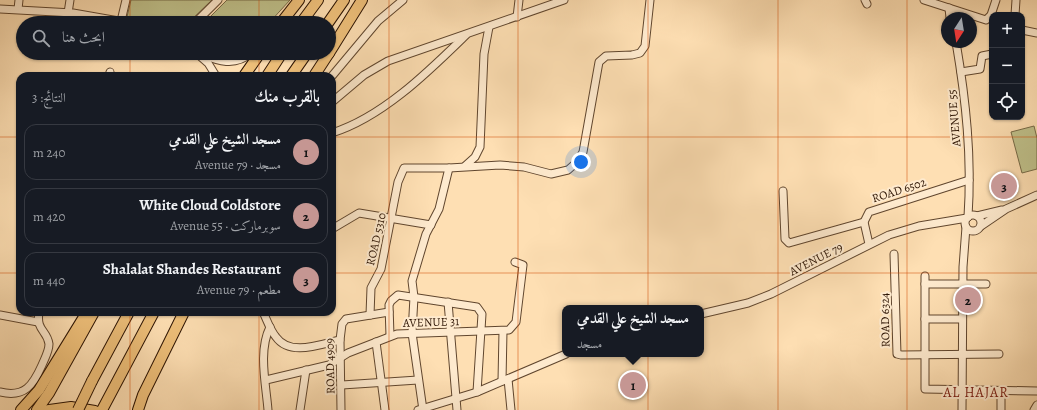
<!DOCTYPE html>
<html lang="ar">
<head>
<meta charset="utf-8">
<style>
	:root { --surface:#171b24; --page:#242831; --text:#f1f3f6; --muted:#9ea1a6; --line:#363941; --accent:#c59692 }
	body { margin:0; font-family:Alegreya,Amiri,serif; background:var(--page); color:var(--text); direction:rtl }
	.controls { position:absolute; right:12px; top:12px; display:grid; overflow:hidden; border-radius:8px; box-shadow:0 1px 3px #0004 }
	.controls button { width:36px; height:36px; display:grid; place-items:center; padding:0; border:0; border-bottom:1px solid var(--line); background:var(--surface); color:var(--text); font:20px sans-serif }
	.compass { position:absolute; left:941px; top:12px; width:36px; height:36px; border-radius:50%; background:var(--surface); box-shadow:0 1px 3px #0004; rotate:192deg }
	.you { position:absolute; left:581px; top:162px; width:14px; height:14px; margin:-10px; border:3px solid #fff; border-radius:50%; background:#1a73e8; box-shadow:0 0 0 6px #1a73e833 }
	.badge { display:grid; place-items:center; width:26px; height:26px; border-radius:50%; background:var(--accent); color:#111; font-size:13px; font-weight:700 }
	.pin { position:absolute; translate:-50% -50%; border:2px solid #fff; box-shadow:0 1px 4px #0006 }
	.popup { position:absolute; left:562px; top:305px; width:142px; height:52px; box-sizing:border-box; display:grid; place-content:center; border-radius:8px; background:var(--surface); filter:drop-shadow(0 1px 3px #0005); font-size:13px; white-space:nowrap; color:var(--muted) }
	.popup b { font-size:15px; color:var(--text) }
	.popup::after { content:''; position:absolute; left:50%; top:100%; margin-left:-8px; border:8px solid transparent; border-top-color:var(--surface) }
	.list { margin:0; padding:0; list-style:none }
	h2 { display:flex; justify-content:space-between; align-items:center; height:52px; margin:0; padding:0 16px; font-size:17px }
	h2 small { font-size:13px; font-weight:400; color:var(--muted) }
	.list li { display:grid; grid-template-columns:26px 1fr auto; gap:12px; align-items:center; box-sizing:border-box; height:56px; margin:0 8px 8px; padding:0 8px; border:1px solid var(--line); border-radius:12px }
	.list b { display:block; font-size:15px; white-space:nowrap }
	.list p { margin:0; font-size:13px; white-space:nowrap; color:var(--muted) }
	.list em { font-size:13px; font-style:normal; color:var(--muted) }
	.icon { flex:none; width:22px; height:22px; fill:none; stroke:currentColor; stroke-width:2; stroke-linecap:round; stroke-linejoin:round }
	.map { position:relative; flex:none; width:1037px; height:410px; overflow:hidden; direction:ltr }
	.search { position:absolute; background:var(--surface); box-shadow:0 1px 3px #0004; left:16px; top:16px; width:320px; height:44px; display:flex; align-items:center; gap:10px; box-sizing:border-box; padding:0 14px; border-radius:22px; color:var(--muted); font-size:15px }
	.panel { position:absolute; background:var(--surface); box-shadow:0 1px 3px #0004; left:16px; top:72px; width:320px; height:244px; border-radius:12px; direction:rtl }
	.map>svg:first-child { display:block }
</style>
</head>
<body>
<div class="map">
<svg width="1037" height="410" viewBox="0 0 1037 410">
	<rect width="100%" height="100%" fill="#fedfb3"/>
	<filter id="stains"><feTurbulence type="fractalNoise" baseFrequency=".005" numOctaves="4"/><feColorMatrix values="0 0 0 0 .2 0 0 0 0 .09 0 0 0 0 .02 0 0 0 .5 -.17"/></filter>
	<radialGradient id="worn" r=".72"><stop offset=".6" stop-color="#630" stop-opacity="0"/><stop offset="1" stop-color="#630" stop-opacity=".3"/></radialGradient>
	<g fill="#c0c28c" stroke="#766a47">
		<polygon points="131,0 212,0 188,23 146,23 127,17"/>
		<polygon points="227,0 290,0 269,23 204,23"/>
		<polygon points="1034,126 1037,138 1037,169 1022,173 1011,132"/>
	</g>
	<g fill="none" stroke-linecap="round" stroke-linejoin="round">
		<defs>
			<g id="minor">
				<polyline points="865,0 867,4"/>
				<polyline points="924,0 986,20 991,15 996,0"/>
				<polyline points="949,8 950,18"/>
				<polyline points="0,9 73,13 130,23"/>
				<polyline points="18,9 19,0"/>
				<polyline points="68,13 70,0"/>
				<polyline points="1015,15 1016,0"/>
				<polyline points="517,17 519,0"/>
				<polyline points="121,21 126,0"/>
				<polyline points="195,23 218,0"/>
				<polyline points="1022,30 1037,33"/>
				<path d="M 956,42 C 966,101 972,157 968,217"/>
				<path d="M 197,53 C 216,60 234,68 251,53"/>
				<polyline points="200,56 208,63 216,76"/>
				<polyline points="961,72 980,69 982,56 992,54"/>
				<polyline points="109,76 110,72"/>
				<polyline points="332,76 378,21 403,0"/>
				<polyline points="332,102 364,75 388,61 564,0"/>
				<path d="M 332,133 C 383,117 429,71 466,35"/>
				<polyline points="465,166 475,157 480,147 484,54 489,27"/>
				<polyline points="783,191 785,239 789,243 864,222"/>
				<circle cx="973" cy="223" r="8"/>
				<polyline points="977,216 1002,210"/>
				<polyline points="981,226 1006,209 1037,195"/>
				<polyline points="332,229 359,213 431,225"/>
				<polyline points="869,244 864,222 869,212 969,180"/>
				<polyline points="894,254 897,354 901,355 999,354"/>
				<polyline points="925,276 925,389 1037,391"/>
				<polyline points="925,284 986,284"/>
				<polyline points="448,302 457,410"/>
				<path d="M 263,312 C 267,320 270,330 276,337 C 290,357 321,344 340,340"/>
				<polyline points="701,314 748,303 771,294 889,235 919,226 967,218"/>
				<polyline points="0,315 38,322"/>
				<polyline points="370,315 371,288 381,269 398,182 404,168 449,168 500,165 524,167 551,174 568,170 577,162 583,152 599,62 606,56 632,55 640,53 645,46 650,0"/>
				<polyline points="925,319 962,319"/>
				<polyline points="390,336 389,305 391,301 398,295 477,307 482,314 477,392"/>
				<polyline points="376,342 385,410"/>
				<polyline points="508,379 511,410"/>
				<polyline points="266,380 329,365 348,353 397,334 509,330 516,322 523,265 515,262"/>
				<polyline points="502,381 503,331"/>
				<polyline points="342,385 418,380"/>
				<path d="M 0,392 C 25,398 33,385 42,365 C 45,358 49,351 49,344 C 47,330 36,331 39,312"/>
				<path d="M 268,410 C 266,384 258,351 270,327"/>
				<polyline points="300,410 306,370"/>
				<polyline points="341,410 340,340 342,324 346,319 389,312"/>
				<polyline points="418,410 477,392 566,354"/>
				<polyline points="423,410 412,333 414,297 412,281 426,234 439,209 449,168"/>
				<polyline points="962,410 963,267 966,227"/>
				<polyline points="1001,410 1001,390"/>
				<polyline points="1034,410 1037,405"/>
			</g>
			<polyline id="major" points="42,410 71,406 95,410"/>
			<g id="highway">
				<polyline points="281,23 299,0"/>
				<polyline points="301,23 318,0"/>
				<polyline points="328,23 344,0"/>
				<polyline points="329,53 362,0"/>
				<polyline points="244,76 260,53"/>
				<polyline points="267,76 282,53"/>
				<polyline points="291,76 307,53"/>
				<polyline points="314,76 329,53"/>
				<polyline points="92,381 129,312"/>
				<polyline points="21,410 39,390 87,312"/>
				<polyline points="37,410 49,393 94,312"/>
				<polyline points="102,410 154,312"/>
				<polyline points="138,410 143,395 184,312"/>
			</g>
		</defs>
		<use href="#minor" stroke="#60462e" stroke-width="9"/>
		<use href="#major" stroke="#2c1302" stroke-width="10"/>
		<use href="#highway" stroke="#2c1302" stroke-width="12"/>
		<use href="#minor" stroke="#feeace" stroke-width="7"/>
		<use href="#major" stroke="#efc07a" stroke-width="8"/>
		<use href="#highway" stroke="#efc07a" stroke-width="10"/>
		<defs>
			<polyline id="highway-bridge" points="78,410 92,381"/>
		</defs>
		<use href="#highway-bridge" stroke="#2c1302" stroke-width="12" stroke-linecap="butt"/>
		<use href="#highway-bridge" stroke="#efc07a" stroke-width="10"/>
	</g>
	<path fill="none" stroke="#d5520b" stroke-width="1" stroke-opacity="0.55" d="M 130,0 L 130,23M 259,0 L 259,23M 389,0 L 389,410M 518,0 L 518,410M 648,0 L 648,410M 778,0 L 778,410M 907,0 L 907,410M 130,53 L 130,76M 259,53 L 259,76M 0,137 L 20,137M 332,137 L 1037,137M 0,273 L 20,273M 332,273 L 1037,273M 130,312 L 130,410M 259,312 L 259,410"/>
	<g text-anchor="middle" stroke-width="4" stroke-linejoin="round" paint-order="stroke">
		<g font-size="12" fill="#2c1302" stroke="#feeace">
			<text transform="translate(954 118) rotate(-95)" y="4">AVENUE 55</text>
			<text transform="translate(899 190) rotate(-18)" y="4">ROAD 6502</text>
			<text transform="translate(376 239) rotate(-77)" y="4">ROAD 5310</text>
			<text transform="translate(816 259) rotate(-27)" y="4">AVENUE 79</text>
			<text transform="translate(885 320) rotate(-91)" y="4">ROAD 6324</text>
			<text transform="translate(431 322) rotate(-2)" y="4">AVENUE 31</text>
			<text transform="translate(330 366) rotate(-91)" y="4">ROAD 4909</text>
		</g>
		<g font-size="14" letter-spacing="1" fill="#7a1f14" stroke="#feeace">
			<text x="976" y="397">AL HAJAR</text>
		</g>
	</g>
	<rect width="100%" height="100%" filter="url(#stains)"/>
	<rect width="100%" height="100%" fill="url(#worn)"/>
</svg>
<div class="controls">
<button>+</button>
<button>−</button>
<button><svg class="icon" aria-label="locate" viewBox="0 0 24 24"><circle cx="12" cy="12" r="6"/><path d="M12 2v4M12 18v4M2 12h4M18 12h4"/></svg></button>
</div>
<svg class="compass" viewBox="-18 -18 36 36"><path d="M0-13l5 13h-10z" fill="#e53935"/><path d="M0 13l5-13h-10z" fill="#9ea1a6"/></svg>
<div class="you"></div>
<div class="pin badge" style="left:633px;top:385px">1</div>
<div class="popup"><b>مسجد الشيخ علي القدمي</b>مسجد</div>
<div class="pin badge" style="left:968px;top:300px">2</div>
<div class="pin badge" style="left:1004px;top:186px">3</div>
<div class="search"><svg class="icon" aria-label="search" viewBox="0 0 24 24"><circle cx="10" cy="10" r="6"/><path d="M15 15l6 6"/></svg>ابحث هنا</div>
<section class="panel">
<h2>بالقرب منك<small>النتائج: 3</small></h2>
<ul class="list">
<li><span class="badge">1</span><div><b>مسجد الشيخ علي القدمي</b><p>مسجد · Avenue 79</p></div><em>240 m</em></li>
<li><span class="badge">2</span><div><b>White Cloud Coldstore</b><p>سوبرماركت · Avenue 55</p></div><em>420 m</em></li>
<li><span class="badge">3</span><div><b>Shalalat Shandes Restaurant</b><p>مطعم · Avenue 79</p></div><em>440 m</em></li>
</ul>
</section>
</div>
</body>
</html>
